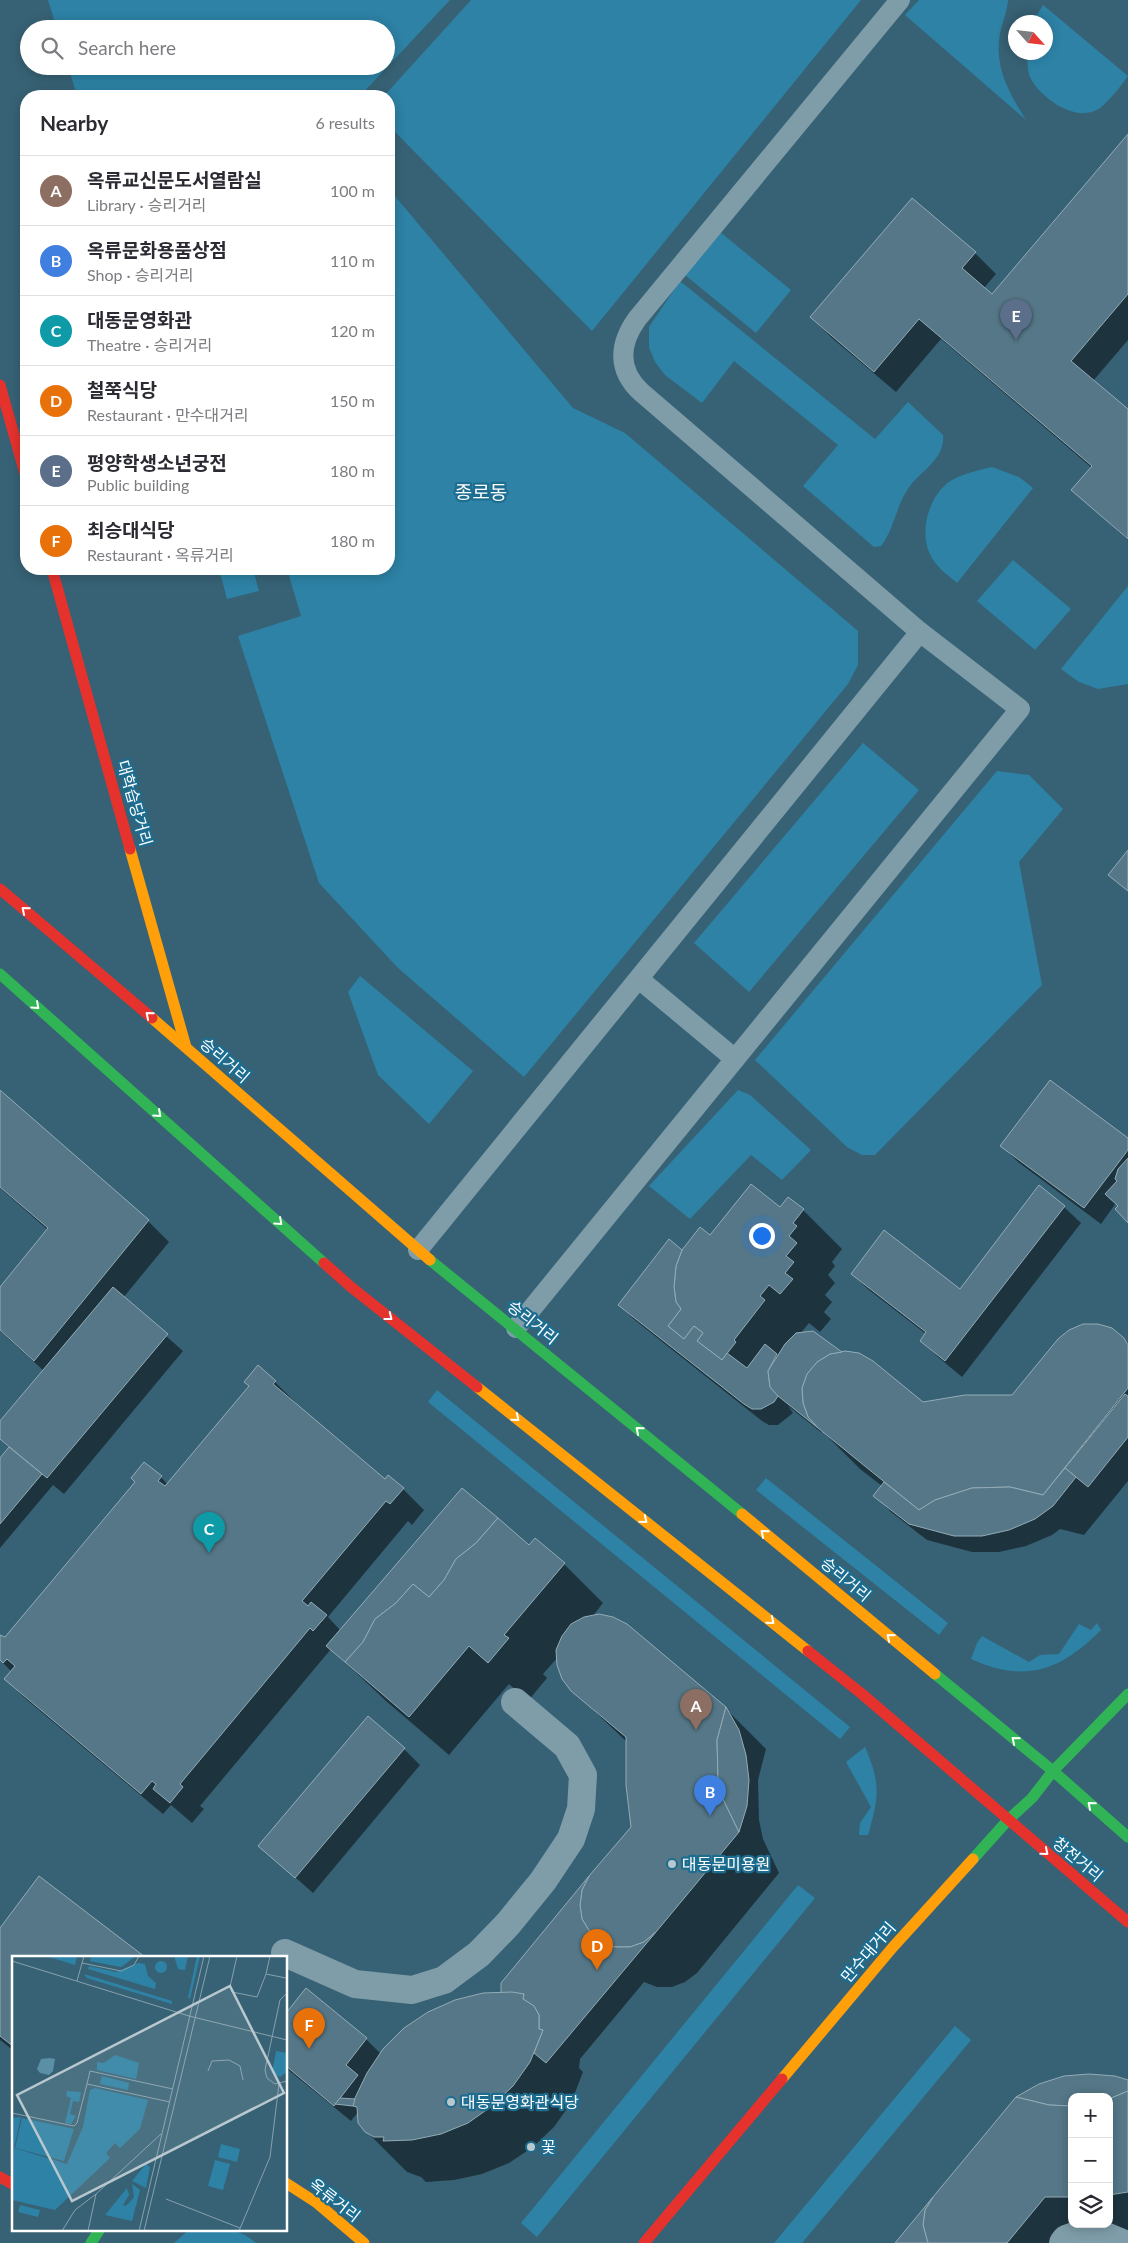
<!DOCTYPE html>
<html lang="en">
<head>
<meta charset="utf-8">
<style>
	:root { --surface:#fff; --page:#f2f2f3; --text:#2b2b33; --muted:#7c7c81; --line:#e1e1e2; --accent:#6b7279 }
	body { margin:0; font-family:Lato,"Noto Sans KR",sans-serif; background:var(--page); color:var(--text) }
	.controls { position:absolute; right:15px; bottom:15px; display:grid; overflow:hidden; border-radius:10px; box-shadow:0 2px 12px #0003 }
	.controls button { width:45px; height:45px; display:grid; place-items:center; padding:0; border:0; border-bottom:1px solid var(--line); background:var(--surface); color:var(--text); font:25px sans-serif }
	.compass { position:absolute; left:1008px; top:15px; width:45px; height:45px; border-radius:50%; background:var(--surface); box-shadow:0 2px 12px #0003; rotate:117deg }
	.you { position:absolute; left:761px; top:1235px; width:18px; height:18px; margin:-12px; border:4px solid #fff; border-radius:50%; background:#1a73e8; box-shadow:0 0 0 8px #1a73e833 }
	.badge { display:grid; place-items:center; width:32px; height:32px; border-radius:50%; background:var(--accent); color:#fff; font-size:16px; font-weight:700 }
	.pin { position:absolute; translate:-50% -41px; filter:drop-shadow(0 1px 2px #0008) }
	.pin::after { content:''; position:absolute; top:26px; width:18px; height:15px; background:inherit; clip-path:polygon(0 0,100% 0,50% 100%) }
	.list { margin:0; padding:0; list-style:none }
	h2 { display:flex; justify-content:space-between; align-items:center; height:65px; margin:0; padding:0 20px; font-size:21px }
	h2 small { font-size:16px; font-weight:400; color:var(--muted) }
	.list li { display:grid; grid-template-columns:32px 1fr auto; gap:15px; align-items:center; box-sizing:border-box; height:70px; padding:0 20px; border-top:1px solid var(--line) }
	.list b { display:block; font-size:19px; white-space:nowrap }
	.list p { margin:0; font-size:16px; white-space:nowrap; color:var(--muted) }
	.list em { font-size:16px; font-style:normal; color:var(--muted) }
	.icon { flex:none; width:28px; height:28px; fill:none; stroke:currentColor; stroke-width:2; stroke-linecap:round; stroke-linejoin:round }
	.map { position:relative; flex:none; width:1128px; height:2243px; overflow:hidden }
	.search { position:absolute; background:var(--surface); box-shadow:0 2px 12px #0003; left:20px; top:20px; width:375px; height:55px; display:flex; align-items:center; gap:12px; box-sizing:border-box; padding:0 18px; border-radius:28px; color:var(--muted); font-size:19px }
	.panel { position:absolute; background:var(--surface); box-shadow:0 2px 12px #0003; left:20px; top:90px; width:375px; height:485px; border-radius:20px }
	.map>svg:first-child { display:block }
</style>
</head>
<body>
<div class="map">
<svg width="1128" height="2243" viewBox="0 0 1128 2243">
	<rect width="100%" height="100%" fill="#376275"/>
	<g fill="#2d82a5">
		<polygon points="48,0 450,0 360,96 77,96 68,66 386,66 386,29 57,29"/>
		<polygon points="471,0 861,0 592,331 389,126 389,96 384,96"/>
		<path d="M 919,0 L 1008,0 C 1007,14 1000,27 999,41 C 996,71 1011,96 1026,120 L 905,15 Z"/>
		<path d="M 1043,5 L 1128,76 C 1121,86 1110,100 1100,108 C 1077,124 1042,99 1031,79 C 1027,72 1027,60 1028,53 L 1046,52 L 1046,22 L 1033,22 Z"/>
		<polygon points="389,189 573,408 625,433 858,631 858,665 848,684 524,1077 398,968 319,883 238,636 301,616 287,569 389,569"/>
		<polygon points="720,232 791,290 756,333 685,275"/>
		<path d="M 680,281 L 875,439 L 908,402 L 943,435 C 945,459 923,469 910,486 C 896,504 895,528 881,546 L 874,547 L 803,486 L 838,445 L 734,361 L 702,403 L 665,375 L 655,362 L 649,347 L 649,327 Z"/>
		<path d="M 992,467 L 1019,477 L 1033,488 L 957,583 C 949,576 939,569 934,561 C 919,540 925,507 942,488 C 954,475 975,471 992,467 Z"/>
		<polygon points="1013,560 1071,609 1035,650 977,601"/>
		<polygon points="219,569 253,569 259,591 227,599"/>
		<polygon points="1128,586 1128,684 1098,689 1079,682 1061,669"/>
		<polygon points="863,743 919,790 749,992 694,943"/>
		<polygon points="997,771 1029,775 1063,809 1019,862 1042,985 875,1155 862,1155 847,1147 755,1060"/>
		<polygon points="360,976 473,1071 429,1124 378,1075 348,992"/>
		<polygon points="738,1090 750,1095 811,1150 782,1180 751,1155 690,1219 649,1186"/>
		<polygon points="437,1390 850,1727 840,1739 428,1402"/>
		<polygon points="766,1478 948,1623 939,1635 756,1490"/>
		<path d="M 1097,1623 L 1101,1630 C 1061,1670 1026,1684 971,1659 L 977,1643 L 982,1636 L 1029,1662 L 1040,1655 L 1059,1654 L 1079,1624 L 1091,1630 Z"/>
		<path d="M 865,1747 C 881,1784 879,1797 868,1835 L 859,1835 L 860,1823 L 871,1807 L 846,1762 Z"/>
		<polygon points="798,1885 815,1898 537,2237 521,2223"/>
		<polygon points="955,2026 971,2040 802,2243 774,2243"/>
		<path d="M 190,2229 C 216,2229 235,2225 256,2243 L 174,2243 Z"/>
	</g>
	<g fill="#0007" fill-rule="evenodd">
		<polygon points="1128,136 1128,340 1093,381 1128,411 1128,540 1073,490 1092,468 941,339 896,392 832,338 811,317 975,253 996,274 984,288 992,296"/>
		<polygon points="0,1092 148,1221 169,1242 123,1298 183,1351 64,1494 53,1485 0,1548 0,1460 10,1448 0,1438 0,1423 44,1371 0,1331 0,1289 48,1230 0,1188"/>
		<polygon points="1128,1140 1128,1221 1116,1203 1101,1224 1018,1162 1002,1146"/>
		<polygon points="1064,1207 1081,1223 962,1377 938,1357 921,1341 926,1334 869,1290 852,1274 960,1290"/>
		<polygon points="781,1208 803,1210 842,1249 832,1262 835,1266 828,1275 835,1283 825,1295 832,1302 824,1312 831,1319 820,1332 809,1323 800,1334 841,1353 922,1403 1013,1396 1123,1339 1128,1344 1128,1481 1084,1535 1060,1529 1052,1535 1026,1546 999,1552 972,1552 927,1540 891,1512 875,1495 882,1486 860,1469 821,1430 822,1433 788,1406 793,1413 778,1425 769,1425 762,1421 636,1321 619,1305 683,1252 710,1236"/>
		<polygon points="275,1382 296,1403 295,1404 385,1480 403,1489 424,1510 412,1525 408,1521 328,1617 341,1631 530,1547 536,1540 564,1564 603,1603 592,1617 725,1708 766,1749 758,1780 759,1820 763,1839 779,1873 697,1973 685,1982 672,1987 657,1987 644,1982 580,2059 579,2068 583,2072 571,2103 554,2127 533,2147 509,2163 482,2174 454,2180 426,2182 421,2177 407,2172 366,2131 358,2112 351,2121 286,2068 286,2015 306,1990 366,2039 381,2054 504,1994 632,1827 628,1743 572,1690 558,1657 543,1674 547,1678 528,1701 509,1684 449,1755 386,1701 331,1649 200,1806 204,1809 192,1823 171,1805 163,1814 27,1700 5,1679 12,1672 0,1660 0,1637 5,1639 161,1477 168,1485"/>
		<polygon points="404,1749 420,1765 313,1893 260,1846"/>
		<polygon points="0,1930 14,1957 14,2051 0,2040"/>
		<path d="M 1128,2081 L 1128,2238 L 1082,2243 L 896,2243 L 1017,2098 ZM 1072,2097 L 1109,2097 L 1109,2224 L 1072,2224 Z"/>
	</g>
	<g fill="#557787" stroke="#93acb7">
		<polygon points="1128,134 1128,294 1071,361 1128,409 1128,539 1071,490 1092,466 919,319 874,372 810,317 912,198 976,252 962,268 992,294"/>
		<polygon points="1128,850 1128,891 1108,875"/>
		<polygon points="1050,1080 1128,1138 1128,1150 1084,1208 1000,1146"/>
		<polygon points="0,1090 149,1220 34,1361 0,1330 0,1287 48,1228 0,1187"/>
		<polygon points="1128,1158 1128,1223 1115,1209 1118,1206 1105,1194 1117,1181 1115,1179 1118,1169"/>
		<polygon points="751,1184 780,1207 788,1197 804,1209 793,1223 797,1226 789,1236 797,1243 786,1256 794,1262 785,1273 793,1279 780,1294 769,1285 760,1296 765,1300 734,1340 736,1342 722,1360 697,1341 703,1333 694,1326 684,1339 668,1326 681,1309 676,1302 674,1287 676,1266 682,1250 700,1227 710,1235"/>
		<polygon points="1039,1185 1065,1206 945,1361 920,1341 926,1332 851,1274 884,1230 960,1289"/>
		<polygon points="669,1239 682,1250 676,1266 674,1287 676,1302 681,1309 668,1326 684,1339 694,1326 703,1333 697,1341 722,1360 727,1353 747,1368 765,1344 777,1354 768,1371 770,1387 778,1396 774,1402 761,1409 752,1409 744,1404 618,1305"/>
		<polygon points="113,1287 168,1334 47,1478 0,1439 0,1421"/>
		<polygon points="1083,1324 1098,1324 1112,1328 1124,1338 1128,1345 1128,1388 1043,1495 1010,1487 972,1488 935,1500 919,1510 818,1428 808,1417 803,1403 802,1388 807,1374 817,1362 830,1354 845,1351 859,1353 873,1361 923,1402 965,1395 1012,1395 1058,1339 1069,1330"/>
		<polygon points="813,1331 842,1352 830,1354 817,1362 807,1374 802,1388 803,1403 808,1417 818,1428 778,1396 770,1387 768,1371 785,1344 796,1333"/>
		<polygon points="258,1365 276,1381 273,1384 385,1479 388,1475 404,1488 390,1504 386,1501 302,1601 308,1606 311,1602 327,1615 313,1631 310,1628 180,1784 183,1787 170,1803 153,1789 156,1784 152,1781 141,1794 4,1679 15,1666 7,1659 3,1663 0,1660 0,1635 5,1637 135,1482 131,1478 144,1462 162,1476 158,1481 165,1486 249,1386 244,1382"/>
		<polygon points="1125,1394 1128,1396 1128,1437 1088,1487 1065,1468"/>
		<polygon points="9,1447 42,1474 0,1524 0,1458"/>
		<polygon points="1065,1468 1076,1477 1053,1506 1035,1519 1009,1530 982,1536 954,1536 909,1524 873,1496 884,1482 919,1510 935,1500 972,1488 1010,1487 1043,1495"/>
		<polygon points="462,1488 498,1518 476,1543 456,1559 444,1580 429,1597 413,1584 396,1603 375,1619 363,1642 345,1662 326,1646"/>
		<polygon points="498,1518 529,1545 535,1538 565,1563 504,1635 509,1638 488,1663 469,1646 409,1717 345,1662 363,1642 375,1619 396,1603 413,1584 429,1597 444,1580 456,1559 476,1543"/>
		<polygon points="599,1614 613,1617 627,1624 726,1707 717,1740 718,1778 722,1797 739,1832 656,1932 644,1942 630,1947 615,1947 601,1942 590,1932 582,1919 580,1905 582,1890 589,1876 631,1827 626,1785 626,1737 571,1691 562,1679 557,1665 556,1650 562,1636 571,1624 584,1617"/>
		<polygon points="726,1707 739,1730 746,1755 749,1780 747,1806 739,1832 722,1797 718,1778 717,1740"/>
		<polygon points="368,1716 405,1748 295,1878 258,1846"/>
		<polygon points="39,1876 145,1957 14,1957 14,2047 0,2036 0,1928"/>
		<polygon points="589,1876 582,1890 580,1905 582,1919 590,1932 601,1942 615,1947 630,1947 644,1942 656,1932 546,2063 534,2053 543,2030 539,2029 539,2015 534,2006 523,1999 524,1994 501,1993 501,1983"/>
		<polygon points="306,1988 367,2038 346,2065 358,2075 334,2106 286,2066 286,2013"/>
		<polygon points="512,1992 524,1994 523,1999 534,2006 539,2015 539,2029 543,2030 530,2062 513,2086 492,2106 468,2123 441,2134 412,2140 383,2141 384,2137 374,2137 365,2132 358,2123 357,2107 353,2106 354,2100 367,2073 383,2049 404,2028 428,2012 455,2000 483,1993"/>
		<polygon points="1089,2074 1115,2076 1128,2080 1128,2091 1109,2099 1109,2097 1072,2097 1072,2106 1068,2106 1049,2105 1016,2097 1039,2084 1064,2076"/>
		<polygon points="1128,2091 1128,2192 1109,2195 1109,2099"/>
		<polygon points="1016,2097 1049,2105 1072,2106 1072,2197 1045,2197 1007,2243 928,2243 923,2225 925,2210 933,2197"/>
		<polygon points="340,2098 355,2099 353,2106 335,2104"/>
		<polygon points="933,2197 925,2210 923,2225 928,2243 895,2243"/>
	</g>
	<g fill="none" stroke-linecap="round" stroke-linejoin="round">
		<g stroke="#7e9da8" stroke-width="20">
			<path d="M 900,0 L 637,319 C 619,344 617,370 641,392 L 920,632"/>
			<polyline points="639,979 735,1059"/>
			<polyline points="418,1250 920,632 1020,709 516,1328"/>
		</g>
		<g stroke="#7e9da8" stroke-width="28">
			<polyline points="285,1953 355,1984 412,1990 444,1980 479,1954 508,1924 543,1881 571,1839 581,1809 583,1775 567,1746 515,1702"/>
			<polyline points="1063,2243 1066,2239 1091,2230 1122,2243"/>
		</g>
		<g stroke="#30b455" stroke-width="11">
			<polyline points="0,974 324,1263"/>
			<polyline points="430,1260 742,1514"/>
			<polyline points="935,1674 1053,1771 1128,1837"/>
			<polyline points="973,1859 1008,1820 1032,1798 1053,1771 1128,1694"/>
			<polyline points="91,2243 100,2229"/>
		</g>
		<g stroke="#ff9f0a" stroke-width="11">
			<polyline points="130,849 186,1047"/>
			<polyline points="152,1018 430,1260"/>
			<polyline points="477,1387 808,1651"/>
			<polyline points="742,1514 935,1674"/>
			<polyline points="782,2079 893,1947 973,1859"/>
			<polyline points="286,2183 317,2203 364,2243"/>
		</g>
		<g stroke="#e5322d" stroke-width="11">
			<polyline points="0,385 26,477"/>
			<polyline points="52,569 130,849"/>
			<polyline points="0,889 152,1018"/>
			<polyline points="324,1263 351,1287 477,1387"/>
			<polyline points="808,1651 862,1694 1128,1922"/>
			<polyline points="0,2177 14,2185"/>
			<polyline points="644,2243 782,2079"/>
		</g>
	</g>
	<defs><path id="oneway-chevron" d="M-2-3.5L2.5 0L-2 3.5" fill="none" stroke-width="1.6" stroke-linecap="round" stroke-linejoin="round" transform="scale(1.25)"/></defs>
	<g stroke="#fff">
		<use href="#oneway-chevron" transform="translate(25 910) rotate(-140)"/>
		<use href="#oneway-chevron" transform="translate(36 1006) rotate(42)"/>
		<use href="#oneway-chevron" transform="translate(149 1015) rotate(-140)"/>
		<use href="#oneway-chevron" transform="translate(158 1114) rotate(42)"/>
		<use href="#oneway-chevron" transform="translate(279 1222) rotate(42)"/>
		<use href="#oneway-chevron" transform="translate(389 1317) rotate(38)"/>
		<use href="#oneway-chevron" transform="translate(516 1418) rotate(39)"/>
		<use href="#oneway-chevron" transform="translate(639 1430) rotate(-140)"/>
		<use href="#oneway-chevron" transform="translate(644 1520) rotate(39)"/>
		<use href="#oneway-chevron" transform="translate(764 1533) rotate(-140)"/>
		<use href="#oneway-chevron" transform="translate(771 1621) rotate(39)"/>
		<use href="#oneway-chevron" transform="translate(890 1637) rotate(-140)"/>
		<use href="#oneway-chevron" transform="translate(1015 1740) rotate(-140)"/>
		<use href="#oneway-chevron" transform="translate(1091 1805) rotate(-139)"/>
		<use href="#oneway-chevron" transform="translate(1045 1852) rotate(40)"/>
	</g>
	<g fill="#b9c8cf" stroke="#1c6d90" stroke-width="2">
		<circle cx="672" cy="1864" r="5"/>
		<circle cx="451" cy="2102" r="5"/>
		<circle cx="531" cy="2147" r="5"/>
	</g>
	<g text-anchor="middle" stroke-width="4.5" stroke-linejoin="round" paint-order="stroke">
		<g font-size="16" fill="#fff" stroke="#1c6d90">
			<text transform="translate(135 803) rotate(74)" y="6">대학습당거리</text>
			<text transform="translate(225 1060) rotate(41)" y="6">승리거리</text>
			<text transform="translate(533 1322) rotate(39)" y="6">승리거리</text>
			<text transform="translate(846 1579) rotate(40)" y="6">승리거리</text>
			<text transform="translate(1078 1859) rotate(40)" y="6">창전거리</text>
			<text transform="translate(868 1952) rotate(-49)" y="6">만수대거리</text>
			<text transform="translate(335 2200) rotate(38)" y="6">옥류거리</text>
		</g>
		<g font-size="16" fill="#fff" stroke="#1c6d90" text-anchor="start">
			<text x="682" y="1870">대동문미용원</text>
			<text x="461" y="2108">대동문영화관식당</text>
			<text x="541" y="2153">꽃</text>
		</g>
		<g font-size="19" fill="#fff" stroke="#1c6d90">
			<text x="481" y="499">종로동</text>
		</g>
	</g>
	<g transform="translate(12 1956)">
		<rect width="275" height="275" fill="#376275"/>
		<path d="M 34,0 L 65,0 L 63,9 ZM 79,0 L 124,0 L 109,11 L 78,5 ZM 162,0 L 176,0 L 173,14 L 166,13 ZM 185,0 L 188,0 L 178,43 L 176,42 ZM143 11a6 6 0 1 1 12 0a6 6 0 1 1-12 0ZM 126,7 L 133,8 L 136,20 L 144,27 L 143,33 L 76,13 L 77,10 L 104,16 ZM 72,18 L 160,45 L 160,48 L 75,22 ZM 264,95 L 275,97 L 275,116 L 268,121 L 260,117 ZM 103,99 L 127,107 L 124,123 L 85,114 L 85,106 L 92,107 ZM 90,120 L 117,127 L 116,134 L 88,128 ZM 83,132 L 136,144 L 128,173 L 108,192 L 103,187 L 94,197 L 98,202 L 43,254 L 0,244 L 0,162 L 9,161 L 2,192 L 55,208 L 71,171 L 78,134 ZM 55,135 L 69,136 L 67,146 L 61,145 L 58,158 L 64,160 L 59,168 L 53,167 L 59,142 L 54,140 ZM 10,162 L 62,173 L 52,205 L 3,192 ZM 209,188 L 228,193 L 225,206 L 206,201 ZM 203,204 L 218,208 L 211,234 L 196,230 ZM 134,208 L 138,211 L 134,232 L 120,225 ZM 120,228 L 128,234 L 120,265 L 93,259 L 115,232 L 117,239 L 111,249 L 114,250 L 122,241 ZM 8,249 L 28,254 L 26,261 L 6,256 Z" fill="#2d82a5"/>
		<path d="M 38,102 L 43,103 L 41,115 L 37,119 L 28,117 L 25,113 L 29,103 Z" fill="#5a8fa5"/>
		<path fill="none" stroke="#87a1ac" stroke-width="1" d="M 225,0 L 218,31 L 220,36 L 245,41 L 254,18 L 274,22M 0,5 L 177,60 L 275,84M 70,7 L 109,15 L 122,9 L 127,0M 275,14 L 275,34M 254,18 L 258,0M 65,25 L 72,0M 275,37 L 268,44 L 253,114 L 255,122 L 263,128 L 275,125M 196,115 L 200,105 L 217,104 L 228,110 L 231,124M 158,146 L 75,128 L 78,115 L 161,133M 0,157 L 62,170 L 65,167 L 75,128M 154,243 L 228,272M 50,275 L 63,254 L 84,238 L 149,178M 76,275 L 84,238M 127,275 L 192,0M 132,275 L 198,0M 227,275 L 258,201 L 267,128"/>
		<path fill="#b9c8cf" fill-opacity="0.15" stroke="#b9c8cf" stroke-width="2.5" d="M 218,30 L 272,137 L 60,245 L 5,139 Z"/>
		<rect width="275" height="275" fill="none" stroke="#fff" stroke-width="2.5"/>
	</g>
</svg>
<div class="controls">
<button>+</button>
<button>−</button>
<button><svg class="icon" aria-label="layers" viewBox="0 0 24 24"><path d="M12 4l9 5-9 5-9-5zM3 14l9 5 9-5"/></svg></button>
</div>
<svg class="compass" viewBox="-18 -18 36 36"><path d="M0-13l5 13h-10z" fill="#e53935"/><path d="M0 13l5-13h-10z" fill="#7c7c81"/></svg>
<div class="you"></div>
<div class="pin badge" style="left:696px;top:1730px;background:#8d6e63">A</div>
<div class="pin badge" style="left:710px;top:1816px;background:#3f7fe0">B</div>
<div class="pin badge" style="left:209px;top:1553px;background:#0f9aa8">C</div>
<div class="pin badge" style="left:597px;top:1970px;background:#e8710a">D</div>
<div class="pin badge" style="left:1016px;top:340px;background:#5c6f8a">E</div>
<div class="pin badge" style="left:309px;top:2049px;background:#e8710a">F</div>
<div class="search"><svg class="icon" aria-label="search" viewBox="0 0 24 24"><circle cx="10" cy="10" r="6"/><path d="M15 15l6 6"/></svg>Search here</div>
<section class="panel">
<h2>Nearby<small>6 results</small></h2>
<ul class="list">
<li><span class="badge" style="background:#8d6e63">A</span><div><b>옥류교신문도서열람실</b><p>Library · 승리거리</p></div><em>100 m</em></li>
<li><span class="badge" style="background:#3f7fe0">B</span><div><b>옥류문화용품상점</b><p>Shop · 승리거리</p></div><em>110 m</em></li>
<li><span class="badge" style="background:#0f9aa8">C</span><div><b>대동문영화관</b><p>Theatre · 승리거리</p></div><em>120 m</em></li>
<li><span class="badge" style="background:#e8710a">D</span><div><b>철쭉식당</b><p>Restaurant · 만수대거리</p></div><em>150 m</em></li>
<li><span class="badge" style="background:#5c6f8a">E</span><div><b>평양학생소년궁전</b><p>Public building</p></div><em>180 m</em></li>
<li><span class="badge" style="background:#e8710a">F</span><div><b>최승대식당</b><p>Restaurant · 옥류거리</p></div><em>180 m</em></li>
</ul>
</section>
</div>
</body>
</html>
